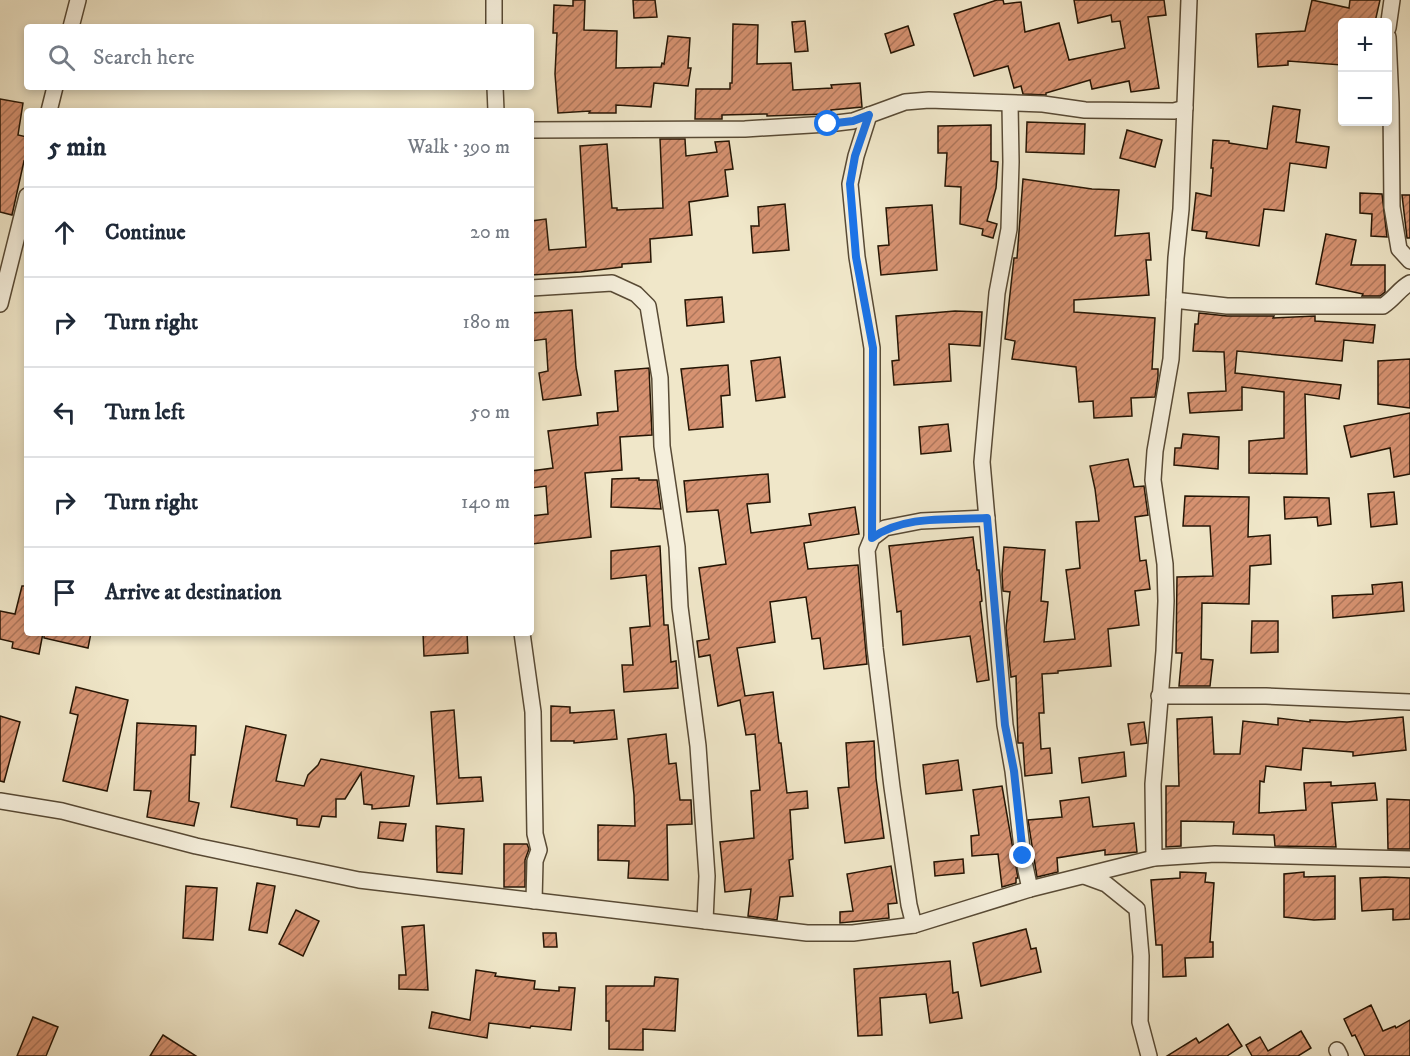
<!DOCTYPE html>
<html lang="en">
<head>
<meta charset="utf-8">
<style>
	:root { --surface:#fff; --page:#f6f6f7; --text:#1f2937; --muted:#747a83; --line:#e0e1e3 }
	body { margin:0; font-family:"IM FELL DW Pica",serif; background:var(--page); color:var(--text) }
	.controls { position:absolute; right:18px; top:18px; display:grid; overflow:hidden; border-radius:6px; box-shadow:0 3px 9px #0003 }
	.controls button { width:54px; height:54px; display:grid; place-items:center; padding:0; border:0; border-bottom:2px solid var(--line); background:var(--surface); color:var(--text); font:30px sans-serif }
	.stop { position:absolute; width:18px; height:18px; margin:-14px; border:4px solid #1a73e8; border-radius:50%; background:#fff }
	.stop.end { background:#1a73e8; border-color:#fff; box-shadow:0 2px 6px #0008 }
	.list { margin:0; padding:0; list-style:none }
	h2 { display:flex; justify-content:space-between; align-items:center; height:78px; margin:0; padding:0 24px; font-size:26px }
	h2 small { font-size:20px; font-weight:400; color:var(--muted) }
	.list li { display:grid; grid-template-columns:39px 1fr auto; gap:18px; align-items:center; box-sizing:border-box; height:90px; padding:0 24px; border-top:2px solid var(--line) }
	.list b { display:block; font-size:22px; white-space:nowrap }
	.list em { font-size:20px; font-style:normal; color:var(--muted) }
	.icon { flex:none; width:33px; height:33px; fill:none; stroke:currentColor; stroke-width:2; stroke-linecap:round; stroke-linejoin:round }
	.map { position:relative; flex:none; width:1410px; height:1056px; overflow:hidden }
	.search { position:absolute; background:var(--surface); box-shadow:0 3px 9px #0003; left:24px; top:24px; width:510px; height:66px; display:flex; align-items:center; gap:15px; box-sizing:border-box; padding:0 21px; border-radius:6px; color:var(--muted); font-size:22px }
	.panel { position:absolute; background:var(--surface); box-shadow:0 3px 9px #0003; left:24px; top:108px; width:510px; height:528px; border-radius:6px }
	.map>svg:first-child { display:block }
</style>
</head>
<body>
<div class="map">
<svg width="1410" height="1056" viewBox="0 0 1410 1056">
	<defs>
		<pattern id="building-hatch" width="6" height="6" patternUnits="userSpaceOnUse" patternTransform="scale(1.5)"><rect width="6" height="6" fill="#d69271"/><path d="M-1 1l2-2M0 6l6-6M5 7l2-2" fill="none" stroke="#ad765b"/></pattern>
	</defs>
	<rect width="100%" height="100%" fill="#f0e7c9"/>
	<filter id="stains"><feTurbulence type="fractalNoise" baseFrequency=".00333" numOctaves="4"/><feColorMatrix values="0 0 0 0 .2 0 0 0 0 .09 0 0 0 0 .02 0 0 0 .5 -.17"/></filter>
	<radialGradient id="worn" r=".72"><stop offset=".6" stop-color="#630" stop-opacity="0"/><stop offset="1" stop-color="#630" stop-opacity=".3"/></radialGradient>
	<g fill="url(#building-hatch)" stroke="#251504" stroke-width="1.5">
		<polygon points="573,0 585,0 584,30 617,31 616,68 661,67 662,63 664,64 668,36 690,38 688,68 691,68 688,86 654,83 651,107 616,105 616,113 589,113 590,111 558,113 555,74 557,33 553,33 554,5 573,6"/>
		<polygon points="633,0 655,0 657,17 634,18"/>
		<polygon points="997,0 1003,0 1004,4 1021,2 1025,32 1059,23 1069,60 1125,48 1120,21 1112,22 1111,15 1078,23 1074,0 1164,0 1166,15 1148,17 1159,88 1131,92 1129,81 1092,89 1090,80 1046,93 1046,95 1023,94 1021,86 1014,88 1008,66 974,76 954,14"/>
		<polygon points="1312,0 1349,8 1350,0 1380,0 1375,22 1342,22 1342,65 1288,61 1288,65 1258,67 1256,34 1305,31"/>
		<polygon points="805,21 808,51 795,52 792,22"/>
		<polygon points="733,24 758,25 757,64 791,63 793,90 832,88 831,85 860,83 862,107 831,110 831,114 827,114 767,116 767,114 722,115 722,119 695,119 696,89 730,89 730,83 732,83"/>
		<polygon points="908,26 914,45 891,53 885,34"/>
		<polygon points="0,99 23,103 18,135 27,137 27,162 24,161 12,215 0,212"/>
		<polygon points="1273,106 1300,110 1296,142 1329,147 1326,168 1290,163 1284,211 1264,209 1259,246 1206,238 1207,232 1192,230 1196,193 1211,196 1213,168 1211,168 1213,140 1229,141 1229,143 1267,149"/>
		<polygon points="1027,122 1085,124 1084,154 1026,152"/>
		<polygon points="991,125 991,161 998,162 996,188 987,221 997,224 993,238 982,235 983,229 960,224 961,187 945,186 947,153 938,153 938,126"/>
		<polygon points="1127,130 1162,140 1155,167 1120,158"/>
		<polygon points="660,139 685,139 686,156 717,152 715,142 729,141 733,169 725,170 728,196 689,202 692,235 650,239 651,262 622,264 622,267 581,272 531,275 531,221 546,219 549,250 586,247 580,146 607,144 612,208 617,208 617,210 663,208"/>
		<polygon points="1023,179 1092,189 1119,190 1115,236 1149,233 1151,260 1146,260 1149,295 1074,300 1074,312 1155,318 1152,369 1158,369 1158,376 1155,397 1131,398 1132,416 1094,418 1093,401 1079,402 1076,367 1012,359 1015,341 1005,339 1014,258 1017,258"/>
		<polygon points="1360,193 1382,194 1387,237 1371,236 1372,214 1360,213"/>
		<polygon points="1402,195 1410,195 1410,238 1407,238"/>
		<polygon points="785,204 789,250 753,253 751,226 759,226 758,207"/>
		<polygon points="932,205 937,270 881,275 878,246 889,245 886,208"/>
		<polygon points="1326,234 1356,240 1351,265 1385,265 1385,292 1380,296 1362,296 1363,294 1316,284"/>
		<polygon points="722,297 724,322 687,326 685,300"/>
		<polygon points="572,310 576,367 581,395 543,400 539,373 548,371 546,339 531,341 531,313"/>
		<polygon points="955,311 982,312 980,346 949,344 951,381 894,385 892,361 899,360 896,316"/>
		<polygon points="1199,313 1227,316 1274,316 1273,318 1315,316 1315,321 1375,325 1373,343 1344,340 1342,361 1237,351 1235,373 1341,385 1339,399 1305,394 1307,474 1249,473 1249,441 1284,438 1284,392 1242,387 1242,410 1190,413 1188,393 1226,391 1224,352 1193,351 1195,324 1198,324"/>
		<polygon points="780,357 785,397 756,401 751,361"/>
		<polygon points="1410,359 1410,408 1378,404 1378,361"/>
		<polygon points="728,365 730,395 721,396 723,427 689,430 681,369"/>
		<polygon points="649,368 652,435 620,437 622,470 585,473 591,537 532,544 531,516 548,514 546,486 531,488 531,471 553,468 548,431 598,425 597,413 618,411 615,371"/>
		<polygon points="1410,413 1410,474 1394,477 1390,448 1351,457 1344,426"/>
		<polygon points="948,424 951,451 921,454 919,427"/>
		<polygon points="1183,434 1219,437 1218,469 1174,465 1175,448 1181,448"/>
		<polygon points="1128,459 1134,487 1144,486 1148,515 1135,517 1140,561 1146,560 1150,589 1135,591 1139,625 1108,629 1111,666 1058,671 1058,673 1042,674 1044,713 1039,713 1041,749 1050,748 1052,773 1025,776 1023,743 1018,743 1016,676 1011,677 1006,628 1010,592 1003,591 1002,574 1004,547 1045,550 1041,601 1048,602 1044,642 1075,639 1066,570 1080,568 1076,522 1099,521 1095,489 1090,466"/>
		<polygon points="768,474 770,502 747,504 751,533 811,525 809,514 855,507 859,534 804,543 808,569 858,565 867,664 824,669 820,638 812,639 806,597 770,602 775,642 737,648 745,696 773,692 779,743 781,743 787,793 807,791 808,808 790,810 793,859 789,860 793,896 780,897 777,920 748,916 751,889 725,892 720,842 754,838 751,791 760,790 755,734 746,735 740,700 718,706 710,655 699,657 697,641 709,639 699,568 726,564 718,510 687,512 684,481"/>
		<polygon points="639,478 639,480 657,480 661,509 611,507 612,479"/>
		<polygon points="1394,492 1397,524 1371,527 1368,494"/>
		<polygon points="1185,496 1249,497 1248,537 1270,535 1271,564 1250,566 1249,604 1202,603 1201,659 1213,660 1210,686 1179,686 1182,653 1176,653 1177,577 1213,576 1210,526 1183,526"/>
		<polygon points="1284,497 1329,498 1331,524 1318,526 1317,517 1285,519"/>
		<polygon points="973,537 977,570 979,570 982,601 980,602 989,680 977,682 970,636 903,645 901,611 897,612 889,546"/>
		<polygon points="660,546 664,625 668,625 671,662 676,661 678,688 624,692 622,665 633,665 630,628 650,626 646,575 611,579 611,551"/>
		<polygon points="1402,582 1404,611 1333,618 1332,596 1373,594 1372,585"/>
		<polygon points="22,586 27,586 27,633 43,633 39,654 12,648 13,642 0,639 0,611 15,614"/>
		<polygon points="1252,621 1278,621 1278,652 1251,653"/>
		<polygon points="44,633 91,633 88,648 44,638"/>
		<polygon points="423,633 467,633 468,653 424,656"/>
		<polygon points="76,687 128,700 107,791 63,781 78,715 70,713"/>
		<polygon points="551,706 570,707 570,713 614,710 617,739 574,743 574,741 551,741"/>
		<polygon points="454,710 459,778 481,777 483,801 437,804 431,712"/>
		<polygon points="0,716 20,722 4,782 0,781"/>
		<polygon points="1212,717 1214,754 1240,754 1243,721 1278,725 1278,718 1310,722 1310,720 1347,722 1403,717 1406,750 1353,756 1353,752 1303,748 1301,770 1266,766 1264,782 1260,781 1259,813 1306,810 1304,783 1331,782 1331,786 1375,783 1377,800 1332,803 1336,847 1275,846 1274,835 1233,834 1234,822 1181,821 1181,846 1166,847 1166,786 1179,786 1177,719"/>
		<polygon points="1144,722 1147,743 1131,745 1128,724"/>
		<polygon points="137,723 196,726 195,755 191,755 189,801 199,803 194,826 147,817 151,791 134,790"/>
		<polygon points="246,726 286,735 276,781 304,786 308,775 318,765 321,759 414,776 409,806 372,809 372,805 364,804 361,773 345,799 336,799 336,817 322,816 319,827 297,825 297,819 231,807"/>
		<polygon points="666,734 669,764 676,763 680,800 691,800 692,824 667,825 668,880 628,878 629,861 598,860 598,825 635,826 634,795 628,739"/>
		<polygon points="874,741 876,778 884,838 845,843 838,788 849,787 846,743"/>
		<polygon points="1124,752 1126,776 1082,783 1079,758"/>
		<polygon points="958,760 962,790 926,794 923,765"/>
		<polygon points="1002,786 1018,878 1016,878 1016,883 1002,887 998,854 972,856 971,836 979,835 973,790"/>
		<polygon points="1089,797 1093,827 1134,823 1137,852 1105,855 1105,850 1057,858 1058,872 1037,877 1028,820 1062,817 1060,801"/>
		<polygon points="1387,799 1410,800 1410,849 1388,849"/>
		<polygon points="380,822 406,824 403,841 378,838"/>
		<polygon points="436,826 464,829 462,874 437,872"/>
		<polygon points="504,844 527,844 529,849 525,860 525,887 504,887"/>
		<polygon points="963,859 964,873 935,876 934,862"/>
		<polygon points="891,866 897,903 888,904 889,918 840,923 840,912 853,911 847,874"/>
		<polygon points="1180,872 1206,873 1205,882 1214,883 1210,942 1213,942 1213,957 1185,958 1186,976 1163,977 1162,945 1156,945 1151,880 1180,878"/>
		<polygon points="1304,872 1304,877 1335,876 1335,919 1314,920 1284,917 1284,874"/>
		<polygon points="1385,877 1410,878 1410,919 1393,920 1393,909 1362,911 1360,878"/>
		<polygon points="257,883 275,886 267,933 249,930"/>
		<polygon points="186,886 217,888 213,940 183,938"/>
		<polygon points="296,910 319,921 303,956 279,944"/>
		<polygon points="424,925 428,990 399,989 399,975 406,975 402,927"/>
		<polygon points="1026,929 1031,949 1036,948 1041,972 981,986 973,943"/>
		<polygon points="543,933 556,933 557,947 544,947"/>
		<polygon points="950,961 953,993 958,992 962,1018 930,1023 926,994 880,998 882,1035 858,1036 854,969"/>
		<polygon points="476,970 496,973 495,976 535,981 534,989 559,991 559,987 575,988 571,1030 531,1026 530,1028 489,1023 487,1038 429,1028 432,1012 470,1020"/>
		<polygon points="655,977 678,979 675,1031 643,1029 643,1050 609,1049 609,1021 606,1021 606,986 654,986"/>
		<polygon points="1371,1005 1383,1031 1395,1026 1396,1028 1410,1020 1410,1056 1365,1056 1355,1035 1352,1036 1344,1019"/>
		<polygon points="33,1017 58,1027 46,1056 17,1056"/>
		<polygon points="1228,1024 1242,1046 1227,1056 1167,1056 1196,1038 1199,1043"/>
		<polygon points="1301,1031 1311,1048 1298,1056 1252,1056 1246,1045 1260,1037 1268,1051"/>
		<polygon points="163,1035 196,1056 150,1056"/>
	</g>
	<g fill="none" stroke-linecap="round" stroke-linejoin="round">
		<defs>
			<g id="minor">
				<polyline points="494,0 494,27"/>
				<polyline points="71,27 78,0"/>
				<polyline points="1388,28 1392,0"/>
				<polyline points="1388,37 1391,103 1392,207 1399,249 1410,261"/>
				<polyline points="495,87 496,111"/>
				<polyline points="1010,104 1011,162 1009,229 997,293 982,462 1005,725 1013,771 1023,857 1030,889"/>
				<polyline points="49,111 55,87"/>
				<polyline points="869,115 856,156 850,184 857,257 872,348 872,538"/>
				<polyline points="531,130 745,129 828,124 853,121 905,102 929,100 1043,104 1085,110 1174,111 1185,108"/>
				<polyline points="531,288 612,283 636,294 648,306 660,378 662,446 677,547 680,607 698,746 707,876 705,921"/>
				<path d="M 1174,300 L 1227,306 L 1383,306 C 1395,298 1399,289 1410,283"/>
				<polyline points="0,304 27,196"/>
				<polyline points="522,633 533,712 535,834 539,850 535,861 534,901"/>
				<polyline points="1159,696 1266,696 1410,702"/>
				<polyline points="0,801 62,811 196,846 359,880 807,933 853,933 914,925 1030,889 1154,858 1215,854 1410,859"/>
				<polyline points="1154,858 1153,784 1164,651 1166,601 1165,564 1153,480 1155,451 1171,359 1176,258 1181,209 1189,0"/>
				<polyline points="1084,876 1106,884 1137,909 1141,956 1140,1022 1149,1056"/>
				<polyline points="914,925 909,905 892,787 875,648 867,550 872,538 885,528 921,521 987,518"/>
				<polyline points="1337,1050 1340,1056"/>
			</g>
		</defs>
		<use href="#minor" stroke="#584a35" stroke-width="18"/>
		<use href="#minor" stroke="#f5efdc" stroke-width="15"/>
	</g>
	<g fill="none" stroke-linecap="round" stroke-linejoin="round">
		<path stroke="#1a73e8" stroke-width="8" d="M 828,124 L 853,121 L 869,115 L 855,156 L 850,184 L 856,257 L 873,348 L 872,538 C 903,515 949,520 987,518 L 1005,725 L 1014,771 L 1023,856"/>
	</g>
	<rect width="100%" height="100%" filter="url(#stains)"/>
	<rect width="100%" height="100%" fill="url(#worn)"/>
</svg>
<div class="controls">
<button>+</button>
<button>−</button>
</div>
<div class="stop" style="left:828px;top:124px"></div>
<div class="stop end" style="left:1023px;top:856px"></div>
<div class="search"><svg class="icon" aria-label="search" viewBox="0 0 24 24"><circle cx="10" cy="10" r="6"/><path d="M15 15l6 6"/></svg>Search here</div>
<section class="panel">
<h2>5 min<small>Walk · 390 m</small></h2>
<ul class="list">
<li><svg class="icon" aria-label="ahead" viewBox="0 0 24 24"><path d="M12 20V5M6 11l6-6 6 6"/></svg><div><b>Continue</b></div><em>20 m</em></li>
<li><svg class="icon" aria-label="right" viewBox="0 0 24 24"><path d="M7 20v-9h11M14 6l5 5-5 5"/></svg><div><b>Turn right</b></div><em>180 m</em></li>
<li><svg class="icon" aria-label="left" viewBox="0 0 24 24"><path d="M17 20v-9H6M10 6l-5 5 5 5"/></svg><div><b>Turn left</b></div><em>50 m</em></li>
<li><svg class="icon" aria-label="right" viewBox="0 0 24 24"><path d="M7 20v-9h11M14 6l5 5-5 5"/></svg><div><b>Turn right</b></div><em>140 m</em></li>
<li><svg class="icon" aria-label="arrive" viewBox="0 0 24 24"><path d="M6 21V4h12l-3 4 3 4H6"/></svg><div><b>Arrive at destination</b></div></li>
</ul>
</section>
</div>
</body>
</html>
